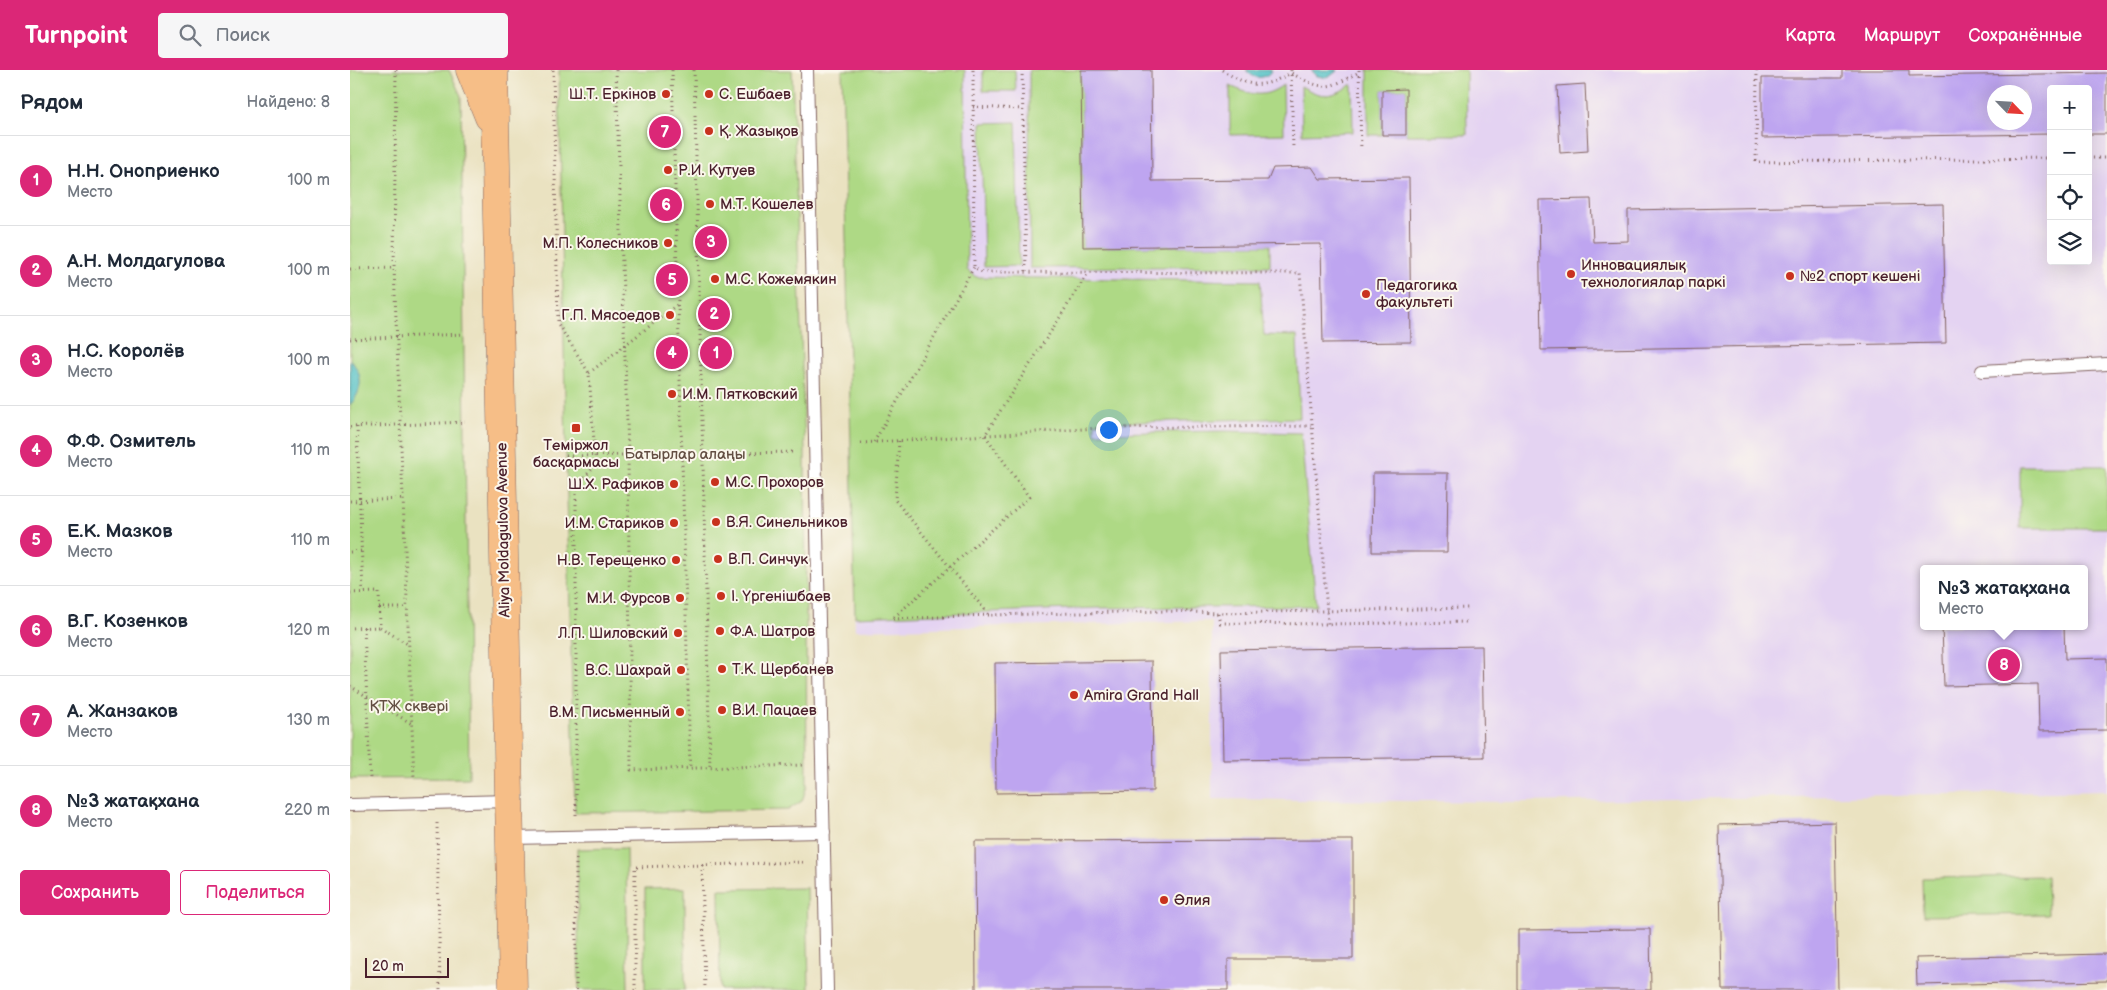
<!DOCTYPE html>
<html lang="ru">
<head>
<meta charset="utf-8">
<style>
	:root { --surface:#fff; --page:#f6f6f7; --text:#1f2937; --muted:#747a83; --line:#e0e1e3; --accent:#db2777 }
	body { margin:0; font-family:"Balsamiq Sans",sans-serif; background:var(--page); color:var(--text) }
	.controls { position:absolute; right:15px; top:15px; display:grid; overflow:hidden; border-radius:5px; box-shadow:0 5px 20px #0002 }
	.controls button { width:45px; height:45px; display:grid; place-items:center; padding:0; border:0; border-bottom:1px solid var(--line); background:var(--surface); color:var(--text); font:25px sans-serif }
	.compass { position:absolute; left:1637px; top:15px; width:45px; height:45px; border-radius:50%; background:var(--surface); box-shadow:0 5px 20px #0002; rotate:115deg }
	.scale { position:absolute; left:15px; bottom:12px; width:84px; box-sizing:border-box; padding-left:5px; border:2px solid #4a1f2b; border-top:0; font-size:14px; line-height:18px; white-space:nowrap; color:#4a1f2b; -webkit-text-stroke:4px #fbf7ec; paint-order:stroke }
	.you { position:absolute; left:758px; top:359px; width:18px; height:18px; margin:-12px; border:4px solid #fff; border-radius:50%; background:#1a73e8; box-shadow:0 0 0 8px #1a73e833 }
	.badge { display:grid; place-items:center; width:32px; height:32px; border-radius:50%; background:var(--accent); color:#fff; font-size:16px; font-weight:700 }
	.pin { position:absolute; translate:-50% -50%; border:2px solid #fff; box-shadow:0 1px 5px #0006 }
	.popup { position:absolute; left:1570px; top:495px; width:168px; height:65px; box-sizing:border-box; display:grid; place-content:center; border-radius:5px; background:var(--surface); filter:drop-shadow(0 1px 4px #0005); font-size:16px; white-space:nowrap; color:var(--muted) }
	.popup b { font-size:19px; color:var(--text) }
	.popup::after { content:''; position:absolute; left:50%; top:100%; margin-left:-10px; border:10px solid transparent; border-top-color:var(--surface) }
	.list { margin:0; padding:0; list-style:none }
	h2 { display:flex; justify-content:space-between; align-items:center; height:65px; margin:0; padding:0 20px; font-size:21px }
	h2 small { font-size:16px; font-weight:400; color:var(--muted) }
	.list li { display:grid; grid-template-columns:32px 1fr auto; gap:15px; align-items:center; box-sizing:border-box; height:90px; padding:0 20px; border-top:1px solid var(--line) }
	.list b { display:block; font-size:19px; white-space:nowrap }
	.list p { margin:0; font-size:16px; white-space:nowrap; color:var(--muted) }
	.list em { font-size:16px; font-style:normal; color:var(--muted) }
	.actions { display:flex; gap:10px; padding:15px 20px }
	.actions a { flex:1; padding:11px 0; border:1px solid var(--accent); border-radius:5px; text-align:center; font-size:18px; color:var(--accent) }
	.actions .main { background:var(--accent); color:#fff }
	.icon { flex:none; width:28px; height:28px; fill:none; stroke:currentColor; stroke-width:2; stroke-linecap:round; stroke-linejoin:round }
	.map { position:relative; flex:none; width:1757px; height:920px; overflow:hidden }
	header { display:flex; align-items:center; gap:30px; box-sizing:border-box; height:70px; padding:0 25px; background:var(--accent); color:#fff }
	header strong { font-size:24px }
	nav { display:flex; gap:28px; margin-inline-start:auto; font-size:18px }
	.search { width:350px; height:45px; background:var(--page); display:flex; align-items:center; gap:12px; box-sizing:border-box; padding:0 18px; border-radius:5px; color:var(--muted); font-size:19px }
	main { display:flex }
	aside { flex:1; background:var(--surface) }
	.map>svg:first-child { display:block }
</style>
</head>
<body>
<header>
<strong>Turnpoint</strong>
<div class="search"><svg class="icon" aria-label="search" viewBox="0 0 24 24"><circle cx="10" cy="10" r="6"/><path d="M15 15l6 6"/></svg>Поиск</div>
<nav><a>Карта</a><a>Маршрут</a><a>Сохранённые</a></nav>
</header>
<main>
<aside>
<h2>Рядом<small>Найдено: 8</small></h2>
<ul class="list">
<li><span class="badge">1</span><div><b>Н.Н. Оноприенко</b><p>Место</p></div><em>100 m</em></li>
<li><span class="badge">2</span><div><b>А.Н. Молдагулова</b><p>Место</p></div><em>100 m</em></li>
<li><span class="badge">3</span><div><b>Н.С. Королёв</b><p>Место</p></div><em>100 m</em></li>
<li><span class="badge">4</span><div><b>Ф.Ф. Озмитель</b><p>Место</p></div><em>110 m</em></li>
<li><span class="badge">5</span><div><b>Е.К. Мазков</b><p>Место</p></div><em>110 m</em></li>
<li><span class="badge">6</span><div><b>В.Г. Козенков</b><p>Место</p></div><em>120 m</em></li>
<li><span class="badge">7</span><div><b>А. Жанзаков</b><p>Место</p></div><em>130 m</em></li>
<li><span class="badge">8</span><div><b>№3 жатақхана</b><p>Место</p></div><em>220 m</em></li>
</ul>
<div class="actions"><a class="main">Сохранить</a><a>Поделиться</a></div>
</aside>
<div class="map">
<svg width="1757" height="920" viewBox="0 0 1757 920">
	<rect width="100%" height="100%" fill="#fbf7ec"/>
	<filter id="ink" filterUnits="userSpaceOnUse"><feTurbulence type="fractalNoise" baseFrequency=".02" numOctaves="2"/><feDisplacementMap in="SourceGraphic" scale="10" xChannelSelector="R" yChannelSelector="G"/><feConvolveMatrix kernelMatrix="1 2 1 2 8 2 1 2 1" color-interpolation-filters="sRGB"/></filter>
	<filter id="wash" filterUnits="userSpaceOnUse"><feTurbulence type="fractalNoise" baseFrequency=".0096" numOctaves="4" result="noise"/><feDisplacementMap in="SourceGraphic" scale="20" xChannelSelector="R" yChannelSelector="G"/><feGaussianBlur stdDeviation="1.12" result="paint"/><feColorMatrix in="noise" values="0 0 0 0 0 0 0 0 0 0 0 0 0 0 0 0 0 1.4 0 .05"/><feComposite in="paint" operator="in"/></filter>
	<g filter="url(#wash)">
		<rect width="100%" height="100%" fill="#eae2c1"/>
		<path fill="#e4d3f2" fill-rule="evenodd" d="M 492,0 L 1757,0 L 1757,721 L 1170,732 L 862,729 L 862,551 L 505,560 ZM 1701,19 L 1738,19 L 1738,191 L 1701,191 ZM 1644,22 L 1674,22 L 1674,52 L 1644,52 ZM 1574,499 L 1734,499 L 1734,556 L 1574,556 Z"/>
		<g fill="#aed985" stroke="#7c7c58">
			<polygon points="0,0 99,0 111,26 119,708 0,709"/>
			<polygon points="209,0 442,0 455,381 457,716 452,731 438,740 225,743 216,386"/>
			<polygon points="492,0 615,0 617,200 626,207 910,211 914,265 947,266 950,348 745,353 745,363 875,361 951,363 966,536 748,538 505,547"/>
			<polygon points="633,0 665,0 666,21 633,21"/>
			<polygon points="679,0 731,0 733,177 920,175 920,196 680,198"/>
			<polygon points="1018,0 1116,0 1117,65 1056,65 1056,19 1032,20 1032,65 1018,65"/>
			<path d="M 1002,14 L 1003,62 L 952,64 L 951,16 C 972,28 982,28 1002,14 Z"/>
			<path d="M 933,15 L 934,64 L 880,65 L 880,16 C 901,25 914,29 933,15 Z"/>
			<polygon points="666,52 669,196 634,197 631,53"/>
			<rect x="1670" y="396" width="87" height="62"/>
			<polygon points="276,778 278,920 229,920 227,779"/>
			<polygon points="1697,806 1698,844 1573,846 1572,808"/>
			<polygon points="335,818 335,920 295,920 295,819"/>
			<polygon points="457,818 459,920 370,920 369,819"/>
		</g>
		<g fill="#52c1c6" stroke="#4e7078">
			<path d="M 896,0 L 922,0 C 915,10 904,10 896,0 Z"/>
			<polygon points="961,0 988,0 978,8 967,6"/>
			<path d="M 0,290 C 14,304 13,321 0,335 Z"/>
		</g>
		<g id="blocks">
			<g fill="#bea5f0" fill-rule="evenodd">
				<polygon points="731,0 801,0 802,111 918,110 923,98 962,97 970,109 1059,108 1061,272 973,273 971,174 733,177"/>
				<path d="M 1492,0 L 1559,0 L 1559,6 L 1757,3 L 1757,64 L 1738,64 L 1738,19 L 1701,19 L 1701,64 L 1412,68 L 1412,8 L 1492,8 ZM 1644,22 L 1674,22 L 1674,52 L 1644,52 Z"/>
				<polygon points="1235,14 1238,81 1210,83 1207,16"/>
				<polygon points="1056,19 1056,65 1032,65 1032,20"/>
				<polygon points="1241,129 1243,172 1278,171 1278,140 1593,134 1596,273 1191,280 1189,130"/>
				<polygon points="1023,403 1098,403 1097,482 1022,482"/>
				<polygon points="1592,556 1714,556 1715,589 1757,588 1757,660 1689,661 1688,614 1594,616"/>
				<polygon points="1132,576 1134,687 873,690 871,580"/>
				<polygon points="802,591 803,721 646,723 645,593"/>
				<polygon points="1485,752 1488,920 1372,920 1369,755"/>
				<polygon points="1003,770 1003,889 878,889 878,920 626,920 625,771"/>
				<polygon points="1300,859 1301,920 1168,920 1168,860"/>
				<polygon points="1757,884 1757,911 1567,915 1566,888"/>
			</g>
		</g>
	</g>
	<g filter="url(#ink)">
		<use href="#blocks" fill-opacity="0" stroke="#826360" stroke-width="1"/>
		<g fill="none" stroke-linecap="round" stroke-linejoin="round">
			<defs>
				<g id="service">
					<polyline points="457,0 477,920"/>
					<polyline points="1632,301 1757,294"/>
					<polyline points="0,735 159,731"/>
					<polyline points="160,768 474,762"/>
				</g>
				<g id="primary">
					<polyline points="120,0 139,47"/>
					<polyline points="144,0 163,920"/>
				</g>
			</defs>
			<use href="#service" stroke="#826360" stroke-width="14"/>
			<use href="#primary" stroke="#826360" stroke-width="29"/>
			<g stroke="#826360" stroke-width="3" stroke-dasharray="1 4" stroke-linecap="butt">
				<polyline points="46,0 44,198 64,708"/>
				<polyline points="203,0 208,254 239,303 245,385 245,395 226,418 226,746"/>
				<polyline points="266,0 278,384 281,700 452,695"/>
				<polyline points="322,0 340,699"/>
				<polyline points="344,0 360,698"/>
				<polyline points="623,0 624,197 632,202 950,203 978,554"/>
				<polyline points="672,0 676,202"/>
				<path d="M 872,0 C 901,18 911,19 941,3 C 974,21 977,20 1009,2"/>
				<polyline points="941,0 943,79"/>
				<polyline points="1009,0 1011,80"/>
				<polyline points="1407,0 1406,92 1701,88"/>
				<polyline points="623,37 673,39"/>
				<polyline points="1738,88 1757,88"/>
				<polyline points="0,199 44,198"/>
				<polyline points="0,269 114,264"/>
				<polyline points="239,303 328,234"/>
				<polyline points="0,357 115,352"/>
				<polyline points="7,357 13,522"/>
				<polyline points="549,371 545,430 639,545 817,541 868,543 1120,538"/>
				<polyline points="524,372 624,197"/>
				<polyline points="511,373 749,358 961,356"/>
				<polyline points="216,386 445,382"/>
				<polyline points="0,431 54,429"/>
				<polyline points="0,482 12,481"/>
				<polyline points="0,523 29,522 30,557 0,558"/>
				<polyline points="29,538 58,538"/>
				<polyline points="868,543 870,553 978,554 1119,552"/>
				<polyline points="639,545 542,549 679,427 635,365 738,203"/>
				<polyline points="14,557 20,709"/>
				<polyline points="30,557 59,575"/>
				<polyline points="0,616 62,654"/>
				<polyline points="87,753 90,920"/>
				<polyline points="352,795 355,920"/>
				<polyline points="226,920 226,787"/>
				<polyline points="285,920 285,797 454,792"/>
			</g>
			<use href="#service" stroke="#fff" stroke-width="12"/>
			<use href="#primary" stroke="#f6be87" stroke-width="28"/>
		</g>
	</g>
	<g fill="#c8321e" stroke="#fbf7ec" stroke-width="2">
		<circle cx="316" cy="24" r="5"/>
		<circle cx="359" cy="24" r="5"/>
		<circle cx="359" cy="61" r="5"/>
		<circle cx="318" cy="100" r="5"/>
		<circle cx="360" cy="134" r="5"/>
		<circle cx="318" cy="173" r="5"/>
		<circle cx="1221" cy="204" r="5"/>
		<circle cx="1440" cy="206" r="5"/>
		<circle cx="365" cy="209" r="5"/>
		<circle cx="1016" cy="224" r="5"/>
		<circle cx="320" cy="245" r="5"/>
		<circle cx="322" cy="324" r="5"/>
		<rect x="221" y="353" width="10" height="10" rx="2.5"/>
		<circle cx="365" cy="412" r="5"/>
		<circle cx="324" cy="414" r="5"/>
		<circle cx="366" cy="452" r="5"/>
		<circle cx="324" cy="453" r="5"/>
		<circle cx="368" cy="489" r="5"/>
		<circle cx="326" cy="490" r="5"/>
		<circle cx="371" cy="526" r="5"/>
		<circle cx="330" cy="528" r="5"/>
		<circle cx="370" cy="561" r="5"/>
		<circle cx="328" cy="563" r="5"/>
		<circle cx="372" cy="599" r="5"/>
		<circle cx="331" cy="600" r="5"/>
		<circle cx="724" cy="625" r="5"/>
		<circle cx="372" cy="640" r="5"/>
		<circle cx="330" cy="642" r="5"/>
		<circle cx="814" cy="830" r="5"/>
	</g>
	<g text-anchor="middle" stroke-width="4" stroke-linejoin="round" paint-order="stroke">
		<g font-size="15" fill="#4a1f2b" stroke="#fbf7ec" text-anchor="start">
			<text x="306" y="29" text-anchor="end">Ш.Т. Еркінов</text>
			<text x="369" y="29">С. Ешбаев</text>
			<text x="369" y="66">Қ. Жазықов</text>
			<text x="328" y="105">Р.И. Кутуев</text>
			<text x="370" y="139">М.Т. Кошелев</text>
			<text x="308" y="178" text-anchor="end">М.П. Колесников</text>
			<text x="1231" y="200">Инновациялық<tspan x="1231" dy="17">технологиялар паркі</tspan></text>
			<text x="1450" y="211">№2 спорт кешені</text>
			<text x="375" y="214">М.С. Кожемякин</text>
			<text x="1026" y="220">Педагогика<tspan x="1026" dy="17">факультеті</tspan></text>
			<text x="310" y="250" text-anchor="end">Г.П. Мясоедов</text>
			<text x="332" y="329">И.М. Пятковский</text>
			<text x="226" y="380" text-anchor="middle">Теміржол<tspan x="226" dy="17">басқармасы</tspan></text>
			<text x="375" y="417">М.С. Прохоров</text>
			<text x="314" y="419" text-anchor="end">Ш.Х. Рафиков</text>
			<text x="376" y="457">В.Я. Синельников</text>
			<text x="314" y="458" text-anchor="end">И.М. Стариков</text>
			<text x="378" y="494">В.П. Синчук</text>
			<text x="316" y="495" text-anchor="end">Н.В. Терещенко</text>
			<text x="381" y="531">І. Үргенішбаев</text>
			<text x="320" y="533" text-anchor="end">М.И. Фурсов</text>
			<text x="380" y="566">Ф.А. Шатров</text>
			<text x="318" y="568" text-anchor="end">Л.П. Шиловский</text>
			<text x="382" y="604">Т.К. Щербанев</text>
			<text x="321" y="605" text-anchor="end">В.С. Шахрай</text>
			<text x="734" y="630">Amira Grand Hall</text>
			<text x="382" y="645">В.И. Пацаев</text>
			<text x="320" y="647" text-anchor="end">В.М. Письменный</text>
			<text x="824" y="835">Әлия</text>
		</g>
		<g font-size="15" fill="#634e42" stroke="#fbf7ec">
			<text x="335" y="389">Батырлар алаңы</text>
			<text x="59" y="641">ҚТЖ сквері</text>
		</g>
		<g font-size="15" fill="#4a1f2b" stroke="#fbf7ec">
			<text transform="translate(153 460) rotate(-91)" y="5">Aliya Moldagulova Avenue</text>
		</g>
	</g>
</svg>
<div class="controls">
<button>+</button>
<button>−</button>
<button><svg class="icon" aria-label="locate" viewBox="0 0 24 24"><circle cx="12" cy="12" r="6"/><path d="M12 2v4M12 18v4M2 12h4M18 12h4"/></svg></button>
<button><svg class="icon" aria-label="layers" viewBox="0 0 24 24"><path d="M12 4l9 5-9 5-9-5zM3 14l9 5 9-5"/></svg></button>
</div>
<svg class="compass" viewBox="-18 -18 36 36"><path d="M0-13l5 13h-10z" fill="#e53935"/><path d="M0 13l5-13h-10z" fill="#747a83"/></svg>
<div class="scale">20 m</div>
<div class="you"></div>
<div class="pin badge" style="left:366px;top:283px">1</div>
<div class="pin badge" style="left:364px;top:244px">2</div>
<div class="pin badge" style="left:361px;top:172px">3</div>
<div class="pin badge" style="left:322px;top:283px">4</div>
<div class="pin badge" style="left:322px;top:210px">5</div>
<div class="pin badge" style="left:316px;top:135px">6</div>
<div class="pin badge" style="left:315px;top:62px">7</div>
<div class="pin badge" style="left:1654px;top:595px">8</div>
<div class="popup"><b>№3 жатақхана</b>Место</div>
</div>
</main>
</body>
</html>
